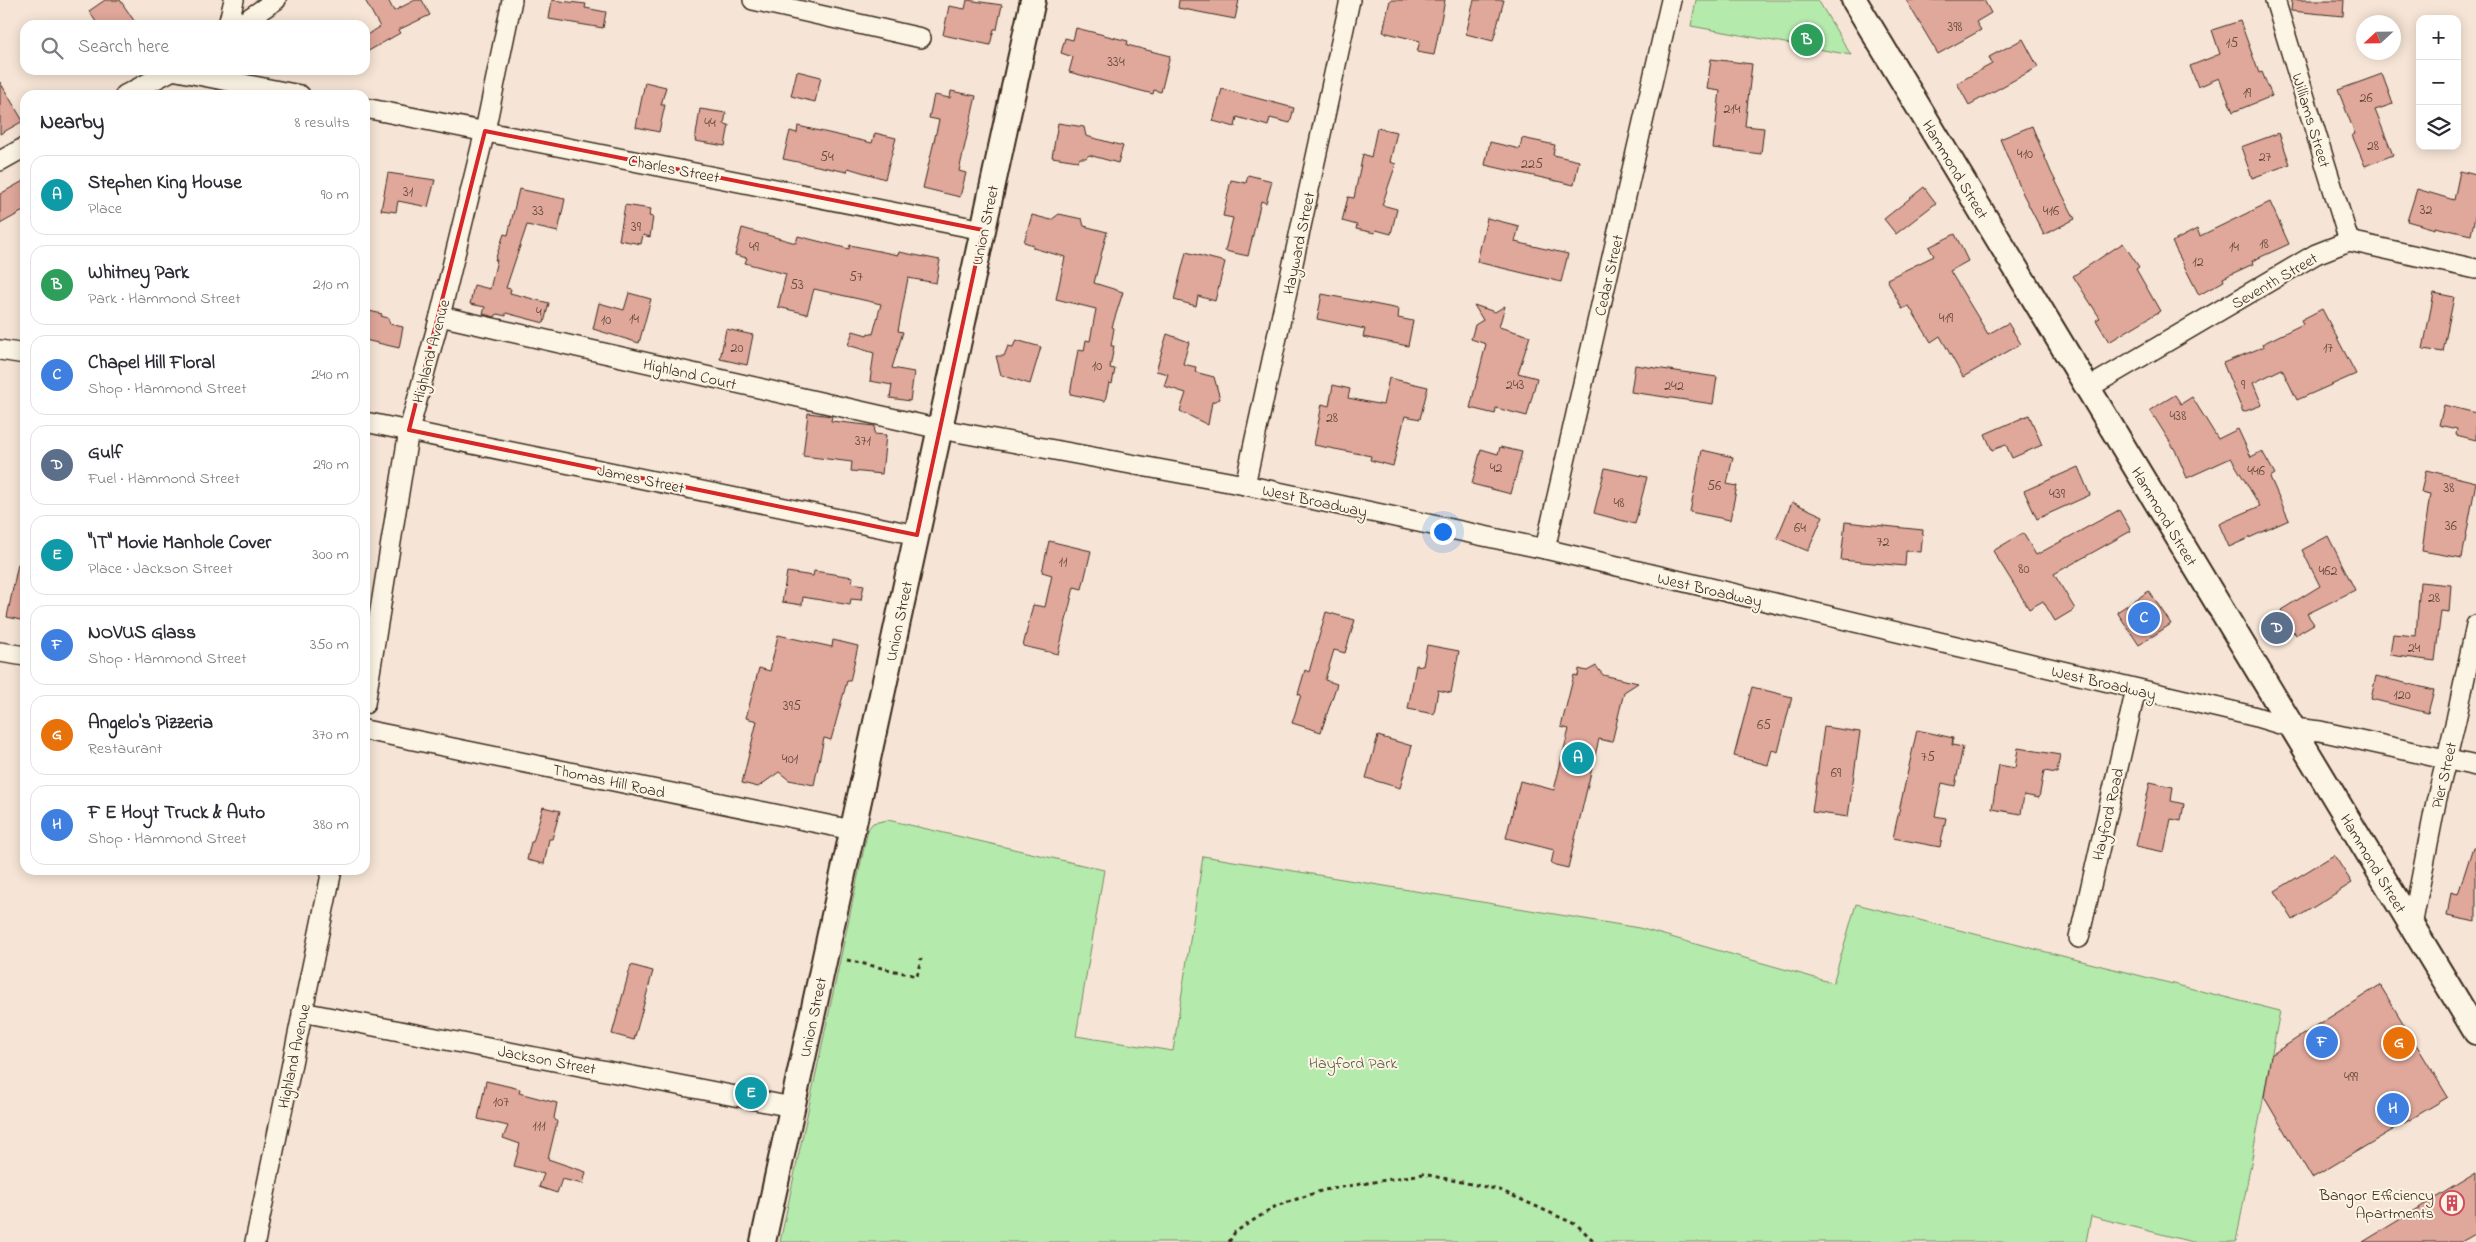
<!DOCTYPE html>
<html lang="en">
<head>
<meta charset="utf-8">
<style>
	:root { --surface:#fff; --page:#f2f2f3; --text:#2b2b33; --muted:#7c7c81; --line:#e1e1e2; --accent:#1a73e8 }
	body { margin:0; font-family:"Indie Flower",sans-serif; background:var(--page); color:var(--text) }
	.controls { position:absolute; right:15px; top:15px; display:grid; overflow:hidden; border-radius:10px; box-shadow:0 2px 12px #0003 }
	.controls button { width:45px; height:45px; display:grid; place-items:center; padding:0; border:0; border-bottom:1px solid var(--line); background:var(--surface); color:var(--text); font:25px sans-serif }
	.compass { position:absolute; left:2356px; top:15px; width:45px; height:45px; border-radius:50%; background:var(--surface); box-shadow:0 2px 12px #0003; rotate:248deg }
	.you { position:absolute; left:1442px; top:531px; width:18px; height:18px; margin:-12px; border:4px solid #fff; border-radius:50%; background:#1a73e8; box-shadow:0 0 0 8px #1a73e833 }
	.badge { display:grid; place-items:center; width:32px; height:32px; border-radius:50%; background:var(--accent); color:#fff; font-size:16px; font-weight:700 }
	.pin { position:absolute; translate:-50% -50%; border:2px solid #fff; box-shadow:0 1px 5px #0006 }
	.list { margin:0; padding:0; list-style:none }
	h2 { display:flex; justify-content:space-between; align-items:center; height:65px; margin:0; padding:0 20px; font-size:21px }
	h2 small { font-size:16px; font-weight:400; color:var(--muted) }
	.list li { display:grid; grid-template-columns:32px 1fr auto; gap:15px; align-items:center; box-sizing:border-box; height:80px; margin:0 10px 10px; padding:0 10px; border:1px solid var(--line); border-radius:15px }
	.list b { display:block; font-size:19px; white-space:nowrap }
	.list p { margin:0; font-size:16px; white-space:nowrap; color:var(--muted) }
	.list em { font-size:16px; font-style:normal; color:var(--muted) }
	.icon { flex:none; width:28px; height:28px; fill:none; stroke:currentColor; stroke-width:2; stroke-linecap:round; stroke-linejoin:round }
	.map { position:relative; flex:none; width:2476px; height:1242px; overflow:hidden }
	.search { position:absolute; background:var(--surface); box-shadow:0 2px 12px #0003; left:20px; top:20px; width:350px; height:55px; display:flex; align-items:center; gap:12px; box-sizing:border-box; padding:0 18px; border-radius:15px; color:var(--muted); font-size:19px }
	.panel { position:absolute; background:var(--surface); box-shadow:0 2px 12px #0003; left:20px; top:90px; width:350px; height:785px; border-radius:15px }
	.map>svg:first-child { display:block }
</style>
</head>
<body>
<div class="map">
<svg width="2476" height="1242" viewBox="0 0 2476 1242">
	<rect width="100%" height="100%" fill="#f6e5d6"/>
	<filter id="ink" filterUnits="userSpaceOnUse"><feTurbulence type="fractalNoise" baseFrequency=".02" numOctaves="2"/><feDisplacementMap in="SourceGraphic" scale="10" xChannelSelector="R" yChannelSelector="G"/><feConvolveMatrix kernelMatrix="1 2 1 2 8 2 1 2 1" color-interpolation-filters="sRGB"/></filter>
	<g filter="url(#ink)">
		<g fill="#b4eaac" stroke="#788a65">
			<polygon points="1696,0 1818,0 1851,55 1691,26"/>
			<polygon points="888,820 1104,870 1076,1036 1173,1051 1203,856 1639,928 1833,983 1856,904 2280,1011 2236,1242 2192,1242 2091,1216 2086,1242 780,1242 868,829 873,823"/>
		</g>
		<g fill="#e0a79b" stroke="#3b2a1e">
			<polygon points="105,0 120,0 137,25 98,25 89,11"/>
			<polygon points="365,0 388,0 394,11 415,0 422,0 430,15 398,30 400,33 365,53 365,36 380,27"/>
			<polygon points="552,0 586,4 585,8 606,12 603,28 549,19"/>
			<polygon points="967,0 1002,5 997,29 994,29 990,45 943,35 949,6 965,9"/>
			<polygon points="1179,0 1239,0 1235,19 1178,8"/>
			<polygon points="1390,0 1445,0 1434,55 1417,52 1420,41 1383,32"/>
			<polygon points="1474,0 1504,0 1493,41 1466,34"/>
			<polygon points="1906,0 1984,0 1991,13 1976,22 1981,30 1938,54"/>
			<polygon points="2292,0 2344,0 2343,16 2291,11"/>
			<polygon points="2240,21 2259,73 2262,72 2272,96 2233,112 2219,78 2198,87 2190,66 2220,54 2212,30"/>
			<polygon points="1076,28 1128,41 1127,45 1170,56 1161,92 1154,90 1153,94 1069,72 1073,57 1061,53 1065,38 1073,40"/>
			<polygon points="2023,39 2038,67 1969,105 1957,83 1992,64 1989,57"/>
			<polygon points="1711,59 1752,64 1745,126 1764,128 1761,154 1713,148 1720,91 1707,89"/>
			<polygon points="797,71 821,77 815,102 791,96"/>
			<polygon points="2382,74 2393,104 2375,110 2393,155 2365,166 2352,135 2355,134 2338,90"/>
			<polygon points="0,82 23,121 0,134"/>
			<polygon points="645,82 666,87 661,105 665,105 659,132 636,127"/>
			<polygon points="1222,89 1294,108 1290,123 1270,118 1268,126 1237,117 1235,127 1213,121"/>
			<polygon points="951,91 976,96 959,171 966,173 960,197 923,188 939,120 929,118 934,95 950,98"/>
			<polygon points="700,109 726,113 724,124 729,125 725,146 695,141"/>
			<polygon points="1058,123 1084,127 1086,136 1123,146 1118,163 1089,155 1086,158 1080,158 1078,161 1052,157"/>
			<polygon points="798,126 872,143 875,133 896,138 885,179 848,168 847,172 783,159 790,131 797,133"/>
			<polygon points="2032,126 2051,172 2075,219 2044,235 2023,194 2000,139"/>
			<polygon points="1377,128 1397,132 1390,162 1396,164 1382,205 1397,209 1391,234 1376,230 1375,233 1356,229 1357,225 1342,221 1348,197 1354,198 1363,154 1371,157"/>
			<polygon points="2279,133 2290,164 2252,178 2241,147"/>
			<polygon points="1522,138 1555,145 1553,155 1579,161 1574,185 1485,165 1490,142 1520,149"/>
			<polygon points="2460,171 2476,175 2476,212 2471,235 2435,227 2435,229 2407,221 2417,189 2454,200"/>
			<polygon points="388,173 435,180 428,207 398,201 396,212 381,210"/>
			<polygon points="1248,175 1272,181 1266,203 1261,201 1248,256 1225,251 1233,218 1223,216 1231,180 1246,183"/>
			<polygon points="25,180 25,210 0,224 0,194"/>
			<polygon points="1924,187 1936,203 1896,234 1884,219"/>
			<polygon points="519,189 565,199 558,232 527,225 506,288 511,289 510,293 549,303 544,323 506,313 506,316 497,314 495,317 483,314 485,307 470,304 474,285 490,289 497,260 495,260 504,234 508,235"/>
			<polygon points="2270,202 2289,244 2252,261 2253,264 2223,278 2224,281 2199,295 2172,242 2197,229 2200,236"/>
			<polygon points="625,205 651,209 649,216 653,217 650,237 643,235 641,244 619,240"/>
			<polygon points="1059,214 1082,219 1084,226 1107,232 1094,283 1123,292 1112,327 1114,328 1111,346 1114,346 1110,368 1115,369 1112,384 1109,383 1105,401 1070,394 1078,350 1084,351 1086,340 1090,341 1096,309 1056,299 1065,257 1033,248 1033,245 1024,242 1032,215 1051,220"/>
			<polygon points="1487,218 1519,226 1515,242 1568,254 1561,282 1477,262"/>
			<polygon points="742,228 796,243 798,236 849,249 850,245 898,255 899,252 940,260 936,283 908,278 898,331 903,332 892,368 914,372 910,401 890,398 892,385 870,381 874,353 848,345 853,331 867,335 868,333 873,334 881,304 814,289 807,314 778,307 786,274 745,263 747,258 735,255"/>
			<polygon points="1955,234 1968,261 1950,271 1988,334 2008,323 2021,344 1963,377 1940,336 1931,342 1909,306 1902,309 1887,279 1934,256 1929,247"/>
			<polygon points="2123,243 2139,267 2136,269 2160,311 2109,342 2096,320 2100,318 2073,276"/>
			<polygon points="1186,252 1225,262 1215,301 1198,296 1196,306 1174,300"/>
			<polygon points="629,293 651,299 639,343 593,329 599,303 624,310"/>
			<polygon points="2434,293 2454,297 2443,352 2423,349"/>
			<polygon points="1322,294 1399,309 1398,318 1413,321 1408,346 1363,337 1365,329 1317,319"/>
			<polygon points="1474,305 1495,312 1505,306 1499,327 1530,336 1518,373 1537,378 1527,416 1496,408 1495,414 1470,408 1486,344 1471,339 1475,325 1483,320"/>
			<polygon points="2322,309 2356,374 2297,400 2282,369 2253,383 2262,405 2243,412 2223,363 2263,347 2262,344 2303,324 2301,320"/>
			<polygon points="365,310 382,314 381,316 388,318 390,324 403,327 399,348 365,340"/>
			<polygon points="726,329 753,335 747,365 720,359"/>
			<polygon points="1167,334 1189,342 1183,364 1196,367 1195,372 1214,377 1220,399 1212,402 1208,425 1180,411 1186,393 1164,386 1168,374 1156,371"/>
			<polygon points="1016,340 1041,347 1030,384 1001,375 996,356 1004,356 1008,346 1013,347"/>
			<polygon points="1635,365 1717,377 1713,404 1631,392"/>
			<polygon points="1389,378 1428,387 1420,419 1405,416 1393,466 1370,460 1371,456 1314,445 1322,404 1329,406 1333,385 1350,389 1348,398 1383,405"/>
			<polygon points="2175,395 2181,404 2192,397 2218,439 2238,429 2251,457 2262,451 2275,474 2270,477 2289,520 2229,547 2219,524 2260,506 2231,458 2187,478 2175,450 2150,410"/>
			<polygon points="2444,405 2476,413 2476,440 2456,435 2457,429 2439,425"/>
			<polygon points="808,413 832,416 831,421 875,426 874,434 886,435 882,474 851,471 852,462 803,456"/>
			<polygon points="2029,415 2042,445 2012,458 2006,445 1992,450 1985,434"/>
			<polygon points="1500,447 1522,452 1511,494 1472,484 1481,449 1498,454"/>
			<polygon points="1702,450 1733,457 1727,484 1737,486 1730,520 1690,512"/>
			<polygon points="2078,467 2090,495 2037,519 2024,491"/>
			<polygon points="1605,468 1647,477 1635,524 1594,513"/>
			<polygon points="2426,470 2476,482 2462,558 2422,551 2430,494 2421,492"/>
			<polygon points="1792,502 1823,516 1808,551 1777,538"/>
			<polygon points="2119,510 2131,531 2054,574 2075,609 2055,621 2043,601 2029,609 1993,551 2023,533 2036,555"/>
			<polygon points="1845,522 1923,530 1921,552 1906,551 1905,566 1841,560"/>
			<polygon points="2328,536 2355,590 2307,614 2314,624 2295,635 2281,610 2320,586 2302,550"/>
			<polygon points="1049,541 1091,551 1082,589 1074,587 1058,654 1023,646 1033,605 1045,607 1052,575 1042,572"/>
			<polygon points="18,564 25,565 25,621 7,617"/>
			<polygon points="814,571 853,577 852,583 864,585 861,600 851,599 850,605 803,597 802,605 782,602 787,572 813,576"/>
			<polygon points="2420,582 2451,585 2449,612 2441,611 2435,661 2390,655 2393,634 2416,636"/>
			<polygon points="2149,591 2171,624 2139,645 2117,612"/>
			<polygon points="1326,612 1355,620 1345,653 1334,650 1325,680 1337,684 1321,732 1292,723 1301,695 1298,694 1305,670 1309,672"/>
			<polygon points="778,635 832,647 833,640 858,646 850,681 847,681 831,740 824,738 814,785 789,780 779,772 758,787 742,783 757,721 746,718 759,668 770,671"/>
			<polygon points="1427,645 1459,651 1451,693 1438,690 1434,714 1408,709 1416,665 1423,666"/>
			<polygon points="1596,666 1603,675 1638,683 1624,692 1612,742 1599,739 1568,868 1551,864 1554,850 1506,838 1520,781 1554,790 1569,729 1561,727 1574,675 1578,676 1579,669 1587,671"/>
			<polygon points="2376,676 2434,690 2428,713 2371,699"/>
			<polygon points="1752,687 1792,697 1778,752 1772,750 1768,765 1734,756"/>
			<polygon points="1824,727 1860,732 1848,817 1812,812"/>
			<polygon points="1917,730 1953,738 1952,745 1963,747 1955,786 1942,783 1935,816 1946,818 1940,847 1893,838"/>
			<polygon points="1378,736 1412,746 1400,788 1366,778"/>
			<polygon points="2018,748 2060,755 2057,773 2044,771 2039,798 2024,795 2021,814 1992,809 1999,765 2015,768"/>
			<polygon points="2150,782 2173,787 2171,801 2184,804 2181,821 2171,819 2164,852 2136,846"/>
			<polygon points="543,807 560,811 552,839 549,839 544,864 527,860 531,842 533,842"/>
			<polygon points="2473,847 2476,847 2476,922 2447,916 2451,892 2458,894"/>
			<polygon points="2334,855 2352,883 2293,920 2275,891"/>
			<polygon points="631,965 653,971 634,1040 612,1034"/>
			<polygon points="2380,985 2448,1097 2312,1178 2264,1097 2271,1055"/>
			<polygon points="486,1081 520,1089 519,1093 557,1103 554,1118 557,1122 548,1159 586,1172 583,1184 562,1179 557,1193 539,1187 544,1174 514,1166 520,1144 503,1138 508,1126 478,1119"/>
			<polygon points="2476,1173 2476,1233 2460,1242 2363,1242"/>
		</g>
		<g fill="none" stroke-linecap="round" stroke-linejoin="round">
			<defs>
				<g id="minor">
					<polyline points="753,0 921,38"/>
					<polyline points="2275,0 2349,241"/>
					<polyline points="228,25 234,0"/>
					<polyline points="239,25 276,0"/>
					<polyline points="172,70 300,95"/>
					<polyline points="125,95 173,70"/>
					<polyline points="365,108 983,230"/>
					<polyline points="0,161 25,147"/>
					<polyline points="440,316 940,429 1245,485 1545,549 2253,716 2293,728 2320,731 2476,766"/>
					<polyline points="0,350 25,354"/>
					<polyline points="2088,388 2316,254 2349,241 2476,269"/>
					<polyline points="365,422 917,535"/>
					<polyline points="1245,485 1350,0"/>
					<polyline points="1545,549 1671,0"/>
					<polyline points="0,652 25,656"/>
					<polyline points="365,704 409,430 440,316 485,131 512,0"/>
					<polyline points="365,730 852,830"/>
					<polyline points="2412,926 2436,802 2456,720 2476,625"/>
					<polyline points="2079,938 2136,689"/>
					<polyline points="302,1012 792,1107"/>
					<polyline points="255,1242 332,870"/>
				</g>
				<g id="major">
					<polyline points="1854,0 2476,1032"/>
					<polyline points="763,1242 1033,0"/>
				</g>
			</defs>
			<use href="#minor" stroke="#3b2a1e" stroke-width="22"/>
			<use href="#major" stroke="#3b2a1e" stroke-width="28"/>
			<g stroke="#3b2a1e" stroke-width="3" stroke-dasharray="4 4" stroke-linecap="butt">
				<polyline points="847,960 917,976 921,958"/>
				<polyline points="1229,1242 1235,1232 1276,1206 1324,1190 1423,1174 1500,1190 1577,1225 1595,1242"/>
			</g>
			<use href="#minor" stroke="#fcf5e5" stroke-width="19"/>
			<use href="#major" stroke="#fcf5e5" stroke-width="24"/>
		</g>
	</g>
	<path fill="none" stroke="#d62828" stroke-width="4" stroke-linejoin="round" d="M 485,131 L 983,230 L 917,535 L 409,430 Z"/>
	<defs>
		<symbol id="building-ring" viewBox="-11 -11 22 22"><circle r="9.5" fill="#fcf5e5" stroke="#d1495b" stroke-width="1.5"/><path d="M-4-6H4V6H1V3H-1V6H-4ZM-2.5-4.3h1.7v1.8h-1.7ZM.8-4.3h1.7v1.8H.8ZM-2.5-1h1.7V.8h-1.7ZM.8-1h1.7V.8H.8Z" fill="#d1495b"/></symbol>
	</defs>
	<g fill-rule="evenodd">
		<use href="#building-ring" x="2438" y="1189" width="28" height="28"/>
	</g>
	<g text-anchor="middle" stroke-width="4" stroke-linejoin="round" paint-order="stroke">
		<g font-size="14" fill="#64493d">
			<text x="1955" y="31">398</text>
			<text x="2232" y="47">15</text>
			<text x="1116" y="66">334</text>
			<text x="2247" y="97">19</text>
			<text x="2366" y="102">26</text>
			<text x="1732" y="113">214</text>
			<text x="710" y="127">44</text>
			<text x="2373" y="150">28</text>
			<text x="2025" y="158">410</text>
			<text x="827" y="161">54</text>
			<text x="2265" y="161">27</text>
			<text x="1532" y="168">225</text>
			<text x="408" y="196">31</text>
			<text x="2426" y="214">32</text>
			<text x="538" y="215">33</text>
			<text x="2051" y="215">416</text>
			<text x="636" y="231">39</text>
			<text x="2264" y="248">18</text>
			<text x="754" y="251">49</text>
			<text x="2234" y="251">14</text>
			<text x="2198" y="266">12</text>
			<text x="856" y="281">57</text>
			<text x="797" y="289">53</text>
			<text x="539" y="316">4</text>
			<text x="1946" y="322">419</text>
			<text x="634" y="323">14</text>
			<text x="606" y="324">10</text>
			<text x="737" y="352">20</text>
			<text x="2328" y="352">17</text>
			<text x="1097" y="370">10</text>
			<text x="1515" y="389">243</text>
			<text x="2243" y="389">9</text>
			<text x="1674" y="390">242</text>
			<text x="2178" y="420">438</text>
			<text x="1332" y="422">28</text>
			<text x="863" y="445">371</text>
			<text x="1496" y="472">42</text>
			<text x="2256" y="475">446</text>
			<text x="1714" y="490">56</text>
			<text x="2449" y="492">38</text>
			<text x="2057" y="498">439</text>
			<text x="1619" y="507">48</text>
			<text x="2451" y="530">36</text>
			<text x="1800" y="532">64</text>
			<text x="1883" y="546">72</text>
			<text x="1063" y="566">11</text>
			<text x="2024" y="573">80</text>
			<text x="2328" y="575">462</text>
			<text x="2434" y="602">28</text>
			<text x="2414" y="652">24</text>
			<text x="2402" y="699">120</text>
			<text x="792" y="710">395</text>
			<text x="1764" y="729">65</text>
			<text x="1928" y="761">75</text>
			<text x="790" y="763">401</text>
			<text x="1836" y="777">69</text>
			<text x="2351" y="1081">499</text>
			<text x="501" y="1106">107</text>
			<text x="539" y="1130">111</text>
		</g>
		<g font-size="16" fill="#3b2a1e" stroke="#fcf5e5">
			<text transform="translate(2312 120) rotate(73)" y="6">Williams Street</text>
			<text transform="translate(674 168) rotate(11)" y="6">Charles Street</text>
			<text transform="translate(1956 169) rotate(59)" y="6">Hammond Street</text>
			<text transform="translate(984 225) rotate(-78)" y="6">Union Street</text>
			<text transform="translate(1298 243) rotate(-78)" y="6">Hayward Street</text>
			<text transform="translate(1608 275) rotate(-77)" y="6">Cedar Street</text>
			<text transform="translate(2274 280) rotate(-30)" y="6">Seventh Street</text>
			<text transform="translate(430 351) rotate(-75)" y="6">Highland Avenue</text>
			<text transform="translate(690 373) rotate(13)" y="6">Highland Court</text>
			<text transform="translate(641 478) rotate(12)" y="6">James Street</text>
			<text transform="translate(1315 500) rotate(12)" y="6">West Broadway</text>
			<text transform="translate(2165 516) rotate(59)" y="6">Hammond Street</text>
			<text transform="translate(1710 589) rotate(13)" y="6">West Broadway</text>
			<text transform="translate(898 621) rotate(-78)" y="6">Union Street</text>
			<text transform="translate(2104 682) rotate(13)" y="6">West Broadway</text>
			<text transform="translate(2443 775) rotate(-77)" y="6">Pier Street</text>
			<text transform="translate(609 780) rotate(12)" y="6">Thomas Hill Road</text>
			<text transform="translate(2107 814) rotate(-77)" y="6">Hayford Road</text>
			<text transform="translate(2374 863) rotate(59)" y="6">Hammond Street</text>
			<text transform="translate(812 1017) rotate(-78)" y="6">Union Street</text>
			<text transform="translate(293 1056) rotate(-78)" y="6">Highland Avenue</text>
			<text transform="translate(547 1059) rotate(11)" y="6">Jackson Street</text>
		</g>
		<g font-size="16" fill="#595a42" stroke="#fcf5e5">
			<text x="1353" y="1068">Hayford Park</text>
		</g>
		<g font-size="16" fill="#3b2a1e" stroke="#fcf5e5" text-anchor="end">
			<text x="2434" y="1200">Bangor Efficiency<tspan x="2434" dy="18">Apartments</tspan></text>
		</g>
	</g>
</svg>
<div class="controls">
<button>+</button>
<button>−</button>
<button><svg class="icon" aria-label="layers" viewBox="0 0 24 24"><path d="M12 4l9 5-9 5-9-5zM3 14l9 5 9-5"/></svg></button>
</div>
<svg class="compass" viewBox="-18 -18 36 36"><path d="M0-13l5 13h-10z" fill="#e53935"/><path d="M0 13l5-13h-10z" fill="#7c7c81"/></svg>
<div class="you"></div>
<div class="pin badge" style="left:1578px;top:758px;background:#0f9aa8">A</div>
<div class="pin badge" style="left:1807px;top:40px;background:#2e9e5b">B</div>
<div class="pin badge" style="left:2144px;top:618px;background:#3f7fe0">C</div>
<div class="pin badge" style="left:2277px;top:628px;background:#5c6f8a">D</div>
<div class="pin badge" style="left:751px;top:1093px;background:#0f9aa8">E</div>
<div class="pin badge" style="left:2322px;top:1042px;background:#3f7fe0">F</div>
<div class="pin badge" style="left:2399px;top:1043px;background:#e8710a">G</div>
<div class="pin badge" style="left:2393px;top:1109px;background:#3f7fe0">H</div>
<div class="search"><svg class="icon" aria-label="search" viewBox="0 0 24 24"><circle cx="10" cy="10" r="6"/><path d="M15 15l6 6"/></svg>Search here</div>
<section class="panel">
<h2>Nearby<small>8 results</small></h2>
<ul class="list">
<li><span class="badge" style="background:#0f9aa8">A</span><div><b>Stephen King House</b><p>Place</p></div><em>90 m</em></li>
<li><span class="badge" style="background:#2e9e5b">B</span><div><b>Whitney Park</b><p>Park · Hammond Street</p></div><em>210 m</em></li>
<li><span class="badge" style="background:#3f7fe0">C</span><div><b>Chapel Hill Floral</b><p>Shop · Hammond Street</p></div><em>240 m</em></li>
<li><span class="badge" style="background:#5c6f8a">D</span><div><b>Gulf</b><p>Fuel · Hammond Street</p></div><em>290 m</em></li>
<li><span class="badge" style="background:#0f9aa8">E</span><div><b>&quot;IT&quot; Movie Manhole Cover</b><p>Place · Jackson Street</p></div><em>300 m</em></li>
<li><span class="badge" style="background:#3f7fe0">F</span><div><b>NOVUS Glass</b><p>Shop · Hammond Street</p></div><em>350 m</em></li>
<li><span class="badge" style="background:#e8710a">G</span><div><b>Angelo's Pizzeria</b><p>Restaurant</p></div><em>370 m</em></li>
<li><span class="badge" style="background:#3f7fe0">H</span><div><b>F E Hoyt Truck &amp; Auto</b><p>Shop · Hammond Street</p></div><em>380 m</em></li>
</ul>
</section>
</div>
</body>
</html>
